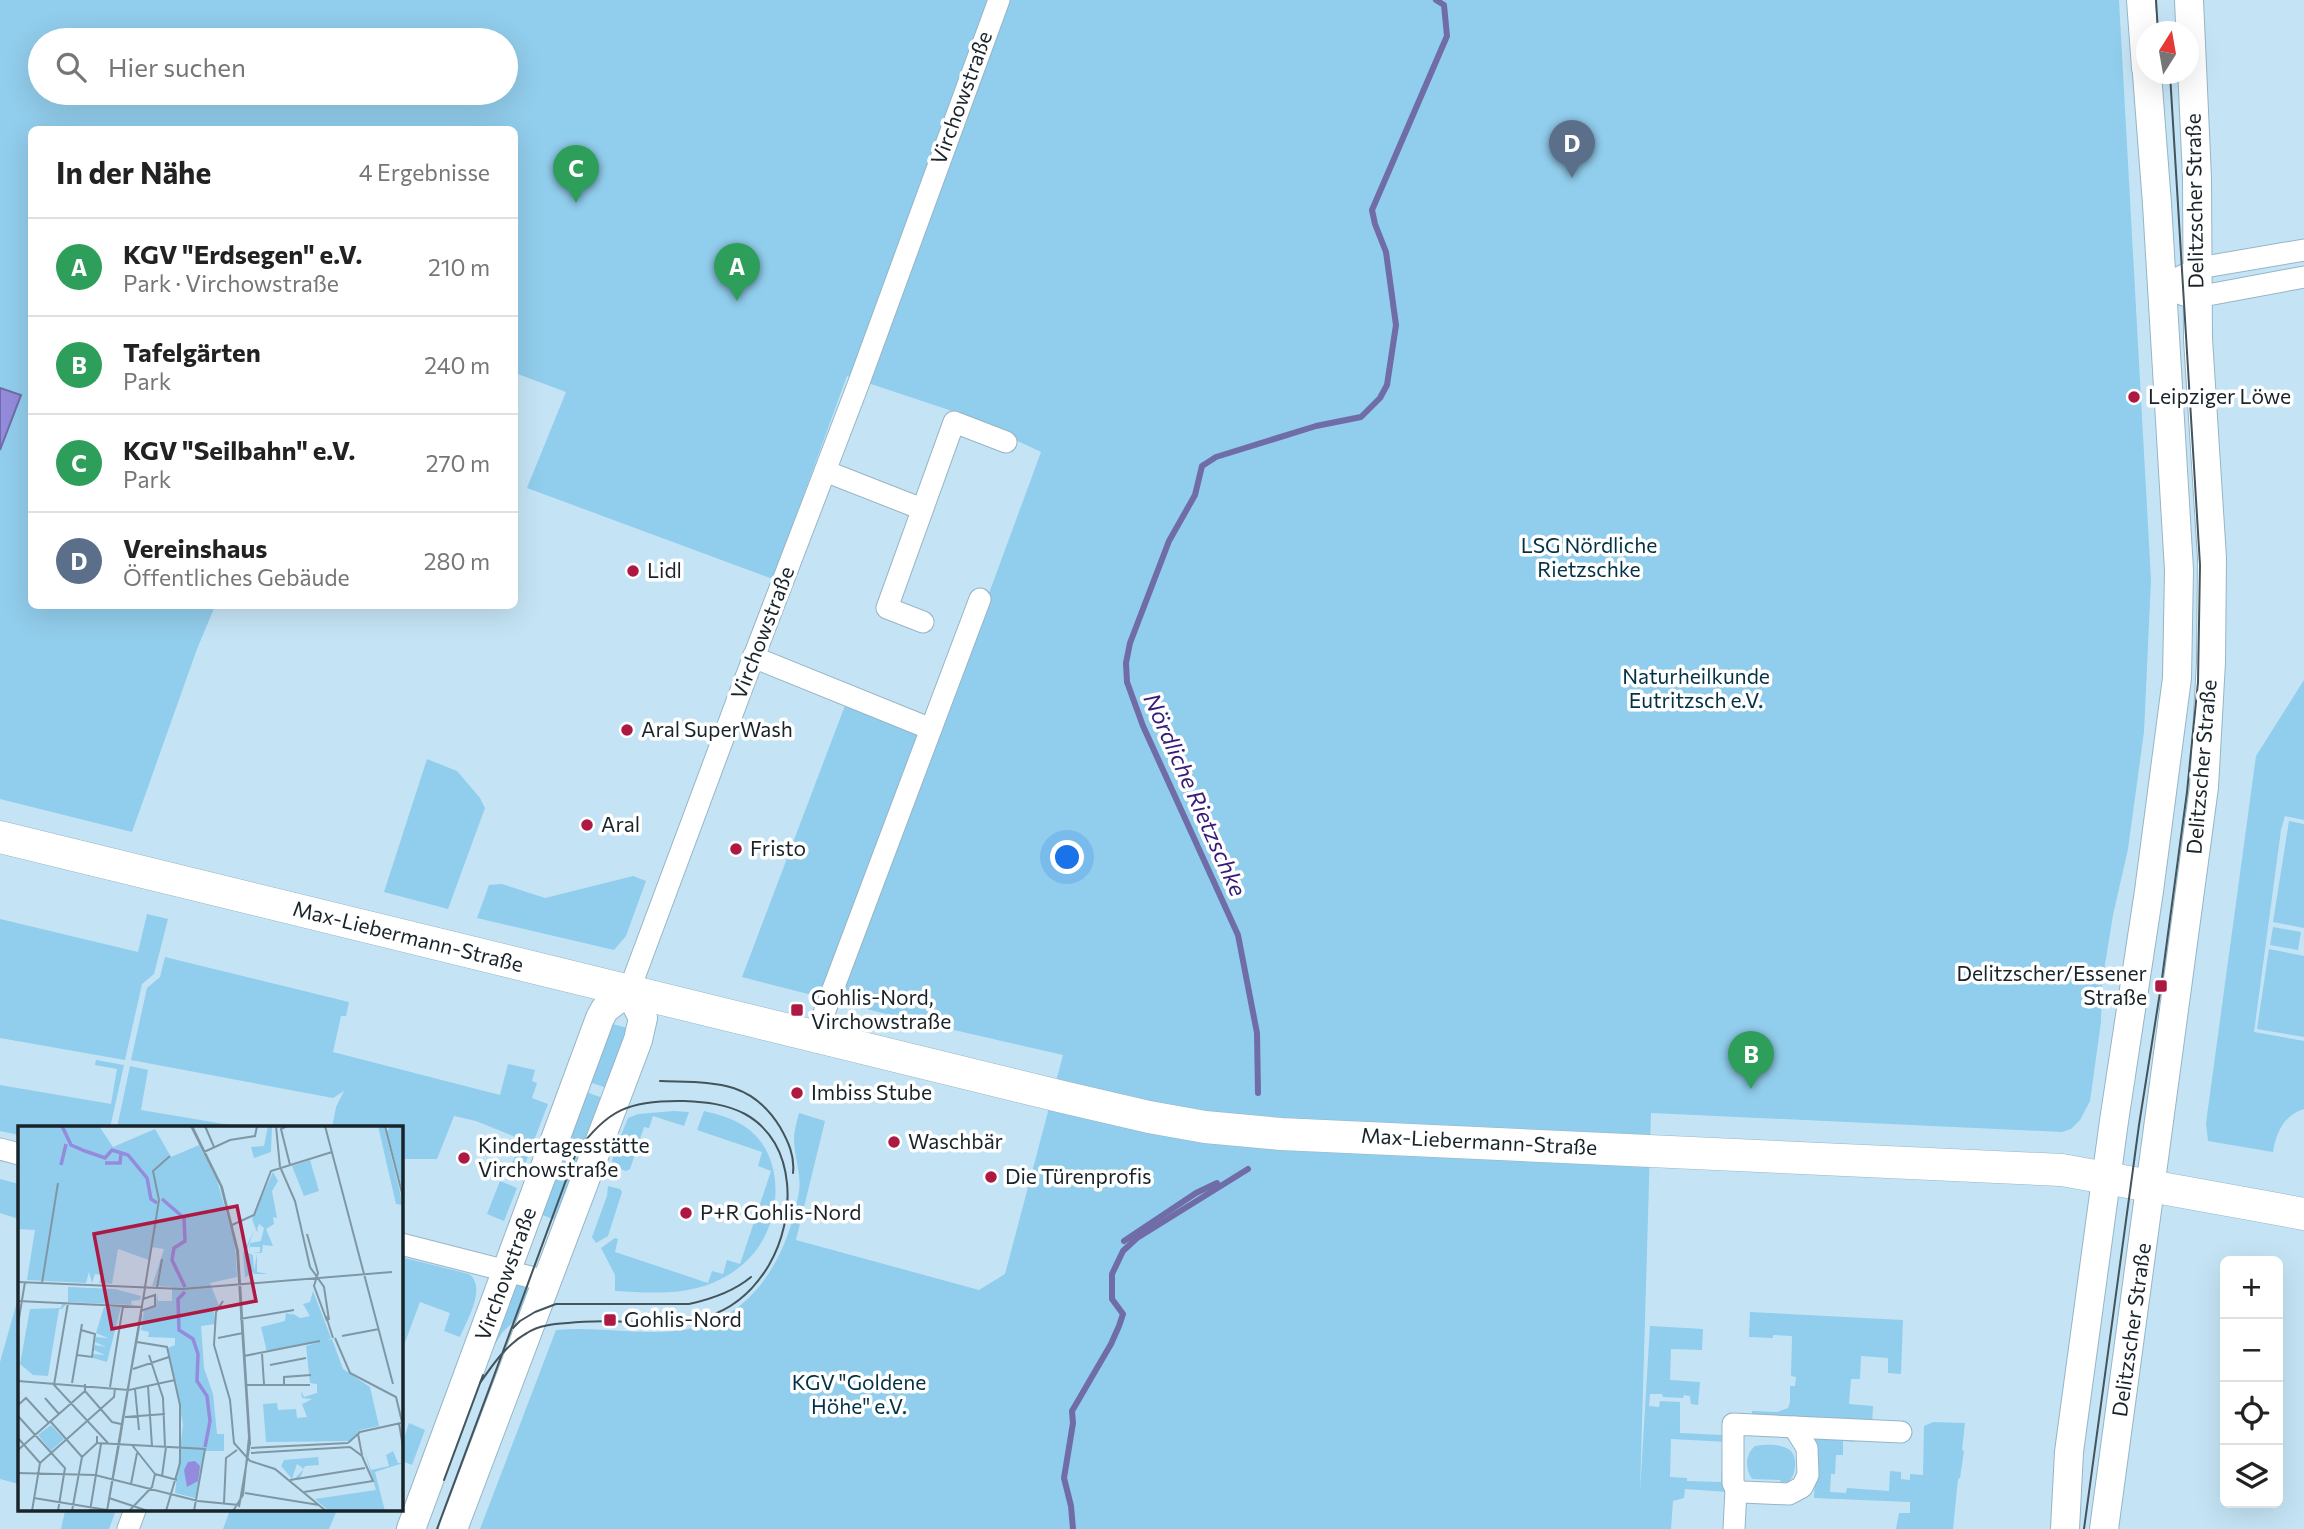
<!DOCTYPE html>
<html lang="de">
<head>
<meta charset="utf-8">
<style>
	:root { --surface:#fff; --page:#f6f6f6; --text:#222; --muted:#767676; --line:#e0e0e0; --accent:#1a73e8 }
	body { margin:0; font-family:Commissioner,sans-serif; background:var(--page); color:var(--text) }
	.controls { position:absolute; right:21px; bottom:21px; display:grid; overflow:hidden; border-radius:10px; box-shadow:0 7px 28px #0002 }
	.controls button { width:63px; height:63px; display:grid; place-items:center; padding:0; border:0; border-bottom:2px solid var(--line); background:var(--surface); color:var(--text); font:35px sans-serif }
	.compass { position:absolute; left:2136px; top:21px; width:63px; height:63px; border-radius:50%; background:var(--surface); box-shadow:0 7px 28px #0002; rotate:11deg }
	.you { position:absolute; left:1068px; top:858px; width:24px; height:24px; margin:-18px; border:5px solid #fff; border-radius:50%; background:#1a73e8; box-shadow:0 0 0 10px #1a73e833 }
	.badge { display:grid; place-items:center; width:46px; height:46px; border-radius:50%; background:var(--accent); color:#fff; font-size:23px; font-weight:700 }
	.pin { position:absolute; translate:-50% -58px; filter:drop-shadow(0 2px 4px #0008) }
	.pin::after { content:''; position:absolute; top:37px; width:24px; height:21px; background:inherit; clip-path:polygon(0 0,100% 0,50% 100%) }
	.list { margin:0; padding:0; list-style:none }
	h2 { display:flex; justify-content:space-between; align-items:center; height:91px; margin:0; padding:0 28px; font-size:30px }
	h2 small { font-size:23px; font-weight:400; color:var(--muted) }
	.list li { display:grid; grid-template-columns:46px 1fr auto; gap:21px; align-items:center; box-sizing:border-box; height:98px; padding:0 28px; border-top:2px solid var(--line) }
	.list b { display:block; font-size:26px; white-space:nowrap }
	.list p { margin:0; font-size:23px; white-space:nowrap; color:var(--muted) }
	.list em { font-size:23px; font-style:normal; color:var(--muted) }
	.icon { flex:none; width:38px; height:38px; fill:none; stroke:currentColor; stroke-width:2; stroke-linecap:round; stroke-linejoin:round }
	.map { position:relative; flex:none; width:2304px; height:1529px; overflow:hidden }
	.search { position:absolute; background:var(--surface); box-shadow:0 7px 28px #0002; left:28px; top:28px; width:490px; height:77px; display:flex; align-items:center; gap:18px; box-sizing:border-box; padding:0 24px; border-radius:38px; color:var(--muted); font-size:26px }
	.panel { position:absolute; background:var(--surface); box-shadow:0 7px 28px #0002; left:28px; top:126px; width:490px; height:483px; border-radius:10px }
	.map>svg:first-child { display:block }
</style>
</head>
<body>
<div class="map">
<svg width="2304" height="1529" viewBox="0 0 2304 1529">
	<rect width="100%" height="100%" fill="#c4e4f5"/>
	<g fill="#91cdec" fill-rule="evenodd">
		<path d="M 0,0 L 2119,0 L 2151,580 L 2144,732 L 2128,849 L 2113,915 L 2102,983 L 2101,1022 L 2090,1101 L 2080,1120 L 2071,1129 L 2062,1132 L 1651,1113 L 1640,1492 L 1650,1326 L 1703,1329 L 1702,1350 L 1671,1349 L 1670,1380 L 1700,1382 L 1698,1405 L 1691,1404 L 1690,1396 L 1684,1395 L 1683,1398 L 1663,1397 L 1662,1394 L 1650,1394 L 1649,1406 L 1659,1407 L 1660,1401 L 1680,1402 L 1680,1433 L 1722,1435 L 1726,1415 L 1730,1412 L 1729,1442 L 1671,1439 L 1670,1477 L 1687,1478 L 1687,1481 L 1721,1482 L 1722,1463 L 1728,1463 L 1727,1492 L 1685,1489 L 1684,1498 L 1673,1501 L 1671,1529 L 480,1529 L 556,1330 C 596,1326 635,1335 674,1331 C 748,1325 785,1264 798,1197 C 803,1175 794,1159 794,1139 C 794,1131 797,1121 799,1113 L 825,1121 L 796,1240 L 979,1290 L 1005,1274 L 1063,1055 L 902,1018 L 742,977 L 852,687 L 942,721 L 1041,452 L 955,412 L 847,376 L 773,579 L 527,488 L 566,392 L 515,373 L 514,130 L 32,130 L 32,606 L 215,606 L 197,649 L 132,832 L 0,799 ZM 40,40 L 506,40 L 506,93 L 40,93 Z"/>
		<path d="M 2304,680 L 2304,820 L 2285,816 L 2281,830 L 2254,1032 L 2304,1041 L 2304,1109 C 2284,1115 2276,1133 2273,1152 L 2208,1141 L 2206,1123 L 2256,756 Z"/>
		<polygon points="427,759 457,771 480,798 485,808 448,909 384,892"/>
		<polygon points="2289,821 2304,824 2304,928 2273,922"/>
		<polygon points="633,876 646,881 626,936 614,950 477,918 489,885 502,884 545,898"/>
		<polygon points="147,914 168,919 154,974 142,984 125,1060 0,1038 0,919 138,952"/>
		<polygon points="2273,927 2301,932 2298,950 2270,945"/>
		<polygon points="2269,949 2304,956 2304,1037 2257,1029"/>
		<polygon points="165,957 349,1002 346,1016 341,1016 333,1052 500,1095 508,1064 535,1070 532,1081 537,1083 532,1098 548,1104 522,1172 510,1167 523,1140 476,1121 454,1116 437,1159 405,1159 401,1158 401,1128 332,1128 336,1107 344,1091 333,1098 131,1060 147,988 160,977"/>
		<polygon points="608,1023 632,1029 610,1089 586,1081"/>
		<polygon points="96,1060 124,1065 110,1128 19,1128 19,1135 0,1131 0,1085 111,1104 117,1069 95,1065"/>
		<polygon points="130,1066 148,1070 141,1110 248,1128 117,1128"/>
		<polygon points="583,1091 606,1099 561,1222 537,1213"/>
		<polygon points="674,1111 689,1112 684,1126 653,1116 649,1128 644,1127 630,1169 626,1171 611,1166 614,1153 628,1118 638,1114"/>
		<path d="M 704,1111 C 717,1114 732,1118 744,1126 C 782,1150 783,1208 761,1243 C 752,1258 737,1271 721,1279 C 689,1296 651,1293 615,1291 L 615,1275 L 601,1248 L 615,1238 L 618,1239 L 615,1252 L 708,1283 L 712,1271 L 723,1274 L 727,1260 L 740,1264 L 771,1171 L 758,1166 L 762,1152 L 697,1130 Z"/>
		<polygon points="0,1179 19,1184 19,1219 0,1213"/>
		<polygon points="500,1181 517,1188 504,1221 487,1214"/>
		<polygon points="608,1186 620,1189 622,1192 608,1236 596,1243 592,1237 607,1196"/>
		<path d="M 401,1257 L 469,1274 C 487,1287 467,1320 460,1337 L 444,1331 L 450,1313 L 420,1302 L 401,1353 Z"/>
		<polygon points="518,1284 530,1291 519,1316 502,1333 485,1361 513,1286"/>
		<polygon points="19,1295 19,1484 0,1479 0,1362"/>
		<polygon points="1750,1312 1903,1320 1901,1374 1888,1373 1888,1358 1861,1356 1860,1379 1851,1379 1849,1404 1873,1406 1872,1425 1752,1419 1752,1411 1777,1412 1788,1408 1790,1402 1790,1386 1795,1386 1796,1377 1791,1376 1792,1336 1773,1335 1773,1338 1749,1337"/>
		<polygon points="1933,1422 1965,1423 1962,1450 1964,1451 1960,1478 1958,1479 1953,1529 1896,1529 1899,1513 1910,1513 1910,1502 1814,1498 1816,1434 1855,1436 1855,1442 1843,1441 1843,1455 1836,1455 1835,1474 1831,1474 1830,1492 1846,1493 1847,1488 1889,1491 1890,1471 1901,1472 1901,1479 1910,1480 1910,1474 1923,1475 1924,1426"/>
		<polygon points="409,1423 425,1430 412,1465 402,1461 403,1457 401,1455 401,1447"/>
		<path d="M 1755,1446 C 1771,1444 1797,1442 1795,1465 C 1795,1472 1793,1476 1789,1482 L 1781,1483 L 1780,1480 L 1752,1479 C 1745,1469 1745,1454 1755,1446 Z"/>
		<polygon points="64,1510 116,1510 109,1529 61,1529 65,1511"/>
		<polygon points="230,1510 337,1510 329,1529 223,1529"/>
	</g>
	<polygon fill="#958bdc" stroke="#706ca7" stroke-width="2" points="0,388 21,395 0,450"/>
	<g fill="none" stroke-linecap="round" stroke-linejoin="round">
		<g stroke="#706ca7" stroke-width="6">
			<polyline points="1258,1093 1257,1033 1238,935 1143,726 1127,682 1126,663 1130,643 1169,541 1195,495 1202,466 1216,457 1316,426 1361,417 1380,398 1387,385 1396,325 1386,252 1375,224 1372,210 1447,36 1444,5 1436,0"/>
			<polyline points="1124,1241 1196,1193 1217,1183"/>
			<polyline points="1073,1529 1071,1506 1064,1478 1073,1423 1072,1411 1111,1344 1119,1326 1123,1314 1112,1299 1112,1274 1123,1251 1137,1238 1248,1169"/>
		</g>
		<defs>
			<g id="minor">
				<polyline points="2161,286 2199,268 2304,250"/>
				<polyline points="2161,286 2184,295 2197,297 2304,277"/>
				<polyline points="825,471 922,509"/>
				<polyline points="923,622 887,608 954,422 1006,442"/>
				<polyline points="753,657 931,729"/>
				<polyline points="629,991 743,685 858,385 999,0"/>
				<polyline points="815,1037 980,599"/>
				<polyline points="0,1149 19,1154"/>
				<polyline points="401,1244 546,1281"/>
				<polyline points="1736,1489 1733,1483 1733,1424 1901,1432"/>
				<polyline points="128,1529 135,1510"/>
				<polyline points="1734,1529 1736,1489 1742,1492 1789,1494 1802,1487 1808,1475 1807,1448 1794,1427"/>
			</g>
			<g id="secondary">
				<polyline points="2141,0 2146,68"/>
				<polyline points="411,1529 600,1018 605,1009 629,991 643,1018 638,1040 453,1529"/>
				<polyline points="2065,1529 2069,1452 2074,1415 2114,1121 2149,891 2177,678 2179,570 2157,204 2147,74"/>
				<polyline points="2104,1529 2204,787 2211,662 2212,558 2198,339 2197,178 2189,0"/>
			</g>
			<polyline id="primary" points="0,837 1063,1097 1149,1117 1205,1127 1281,1134 2062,1170 2304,1214"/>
		</defs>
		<use href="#minor" stroke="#96b5c6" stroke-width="23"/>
		<use href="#secondary" stroke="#96b5c6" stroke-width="30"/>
		<use href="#primary" stroke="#96b5c6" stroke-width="33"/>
		<use href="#minor" stroke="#fff" stroke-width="21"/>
		<use href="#secondary" stroke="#fff" stroke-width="28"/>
		<use href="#primary" stroke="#fff" stroke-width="32"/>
		<g stroke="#43545c" stroke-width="2">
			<polyline points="2156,0 2158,32"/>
			<path d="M 660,1081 C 710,1083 750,1078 780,1127 C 788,1141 795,1156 793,1173"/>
			<path d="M 513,1328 L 520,1321 L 535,1312 L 556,1304 L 689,1304 C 712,1299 733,1292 751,1277"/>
			<polyline points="444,1480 483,1375"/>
			<path d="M 437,1529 C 484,1404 530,1278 576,1153 C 607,1109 630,1100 684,1101 C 706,1102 726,1104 745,1114 C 798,1143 796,1219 769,1265 C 719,1349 644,1313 568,1323 C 554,1324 539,1325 527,1333 C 507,1344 493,1364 480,1383"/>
			<polyline points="2084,1529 2139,1125 2161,986 2187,792 2198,682 2200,565 2170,74"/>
		</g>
	</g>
	<g fill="#ad1943" stroke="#fff" stroke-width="2.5">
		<circle cx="2134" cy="397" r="7"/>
		<circle cx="633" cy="571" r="7"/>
		<circle cx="627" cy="730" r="7"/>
		<circle cx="587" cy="825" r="7"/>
		<circle cx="736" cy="849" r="7"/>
		<rect x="2154" y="979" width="14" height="14" rx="3.5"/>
		<rect x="790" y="1003" width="14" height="14" rx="3.5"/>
		<circle cx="797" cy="1093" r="7"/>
		<circle cx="894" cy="1142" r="7"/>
		<circle cx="464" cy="1158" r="7"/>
		<circle cx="991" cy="1177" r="7"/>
		<circle cx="686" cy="1213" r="7"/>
		<rect x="603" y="1313" width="14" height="14" rx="3.5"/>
	</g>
	<g text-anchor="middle" stroke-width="7" stroke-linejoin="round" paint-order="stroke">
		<g font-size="21" fill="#18242a" stroke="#fff">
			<text transform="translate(962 98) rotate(-70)" y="7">Virchowstraße</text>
			<text transform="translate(2195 201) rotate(-91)" y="7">Delitzscher Straße</text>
			<text transform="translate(763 633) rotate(-69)" y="7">Virchowstraße</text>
			<text transform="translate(2202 767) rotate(-85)" y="7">Delitzscher Straße</text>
			<text transform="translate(408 937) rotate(14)" y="7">Max-Liebermann-Straße</text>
			<text transform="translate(1479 1142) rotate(3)" y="7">Max-Liebermann-Straße</text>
			<text transform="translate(506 1274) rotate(-70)" y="7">Virchowstraße</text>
			<text transform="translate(2132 1330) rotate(-82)" y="7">Delitzscher Straße</text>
		</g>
		<g font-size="21" fill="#18242a" stroke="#fff" text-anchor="start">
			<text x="2148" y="404">Leipziger Löwe</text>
			<text x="647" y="578">Lidl</text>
			<text x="641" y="737">Aral SuperWash</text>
			<text x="601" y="832">Aral</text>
			<text x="750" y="856">Fristo</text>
			<text x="2147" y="981" text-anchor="end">Delitzscher/Essener<tspan x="2147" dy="24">Straße</tspan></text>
			<text x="811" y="1005">Gohlis-Nord,<tspan x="811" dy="24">Virchowstraße</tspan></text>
			<text x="811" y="1100">Imbiss Stube</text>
			<text x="908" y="1149">Waschbär</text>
			<text x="478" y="1153">Kindertagesstätte<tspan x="478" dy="24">Virchowstraße</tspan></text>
			<text x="1005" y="1184">Die Türenprofis</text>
			<text x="700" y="1220">P+R Gohlis-Nord</text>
			<text x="624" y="1327">Gohlis-Nord</text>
		</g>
		<g font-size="21" fill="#023246" stroke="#fff">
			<text x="1589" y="553">LSG Nördliche<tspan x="1589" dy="24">Rietzschke</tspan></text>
			<text x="1696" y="684">Naturheilkunde<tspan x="1696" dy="24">Eutritzsch e.V.</tspan></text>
			<text x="859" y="1390">KGV "Goldene<tspan x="859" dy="24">Höhe" e.V.</tspan></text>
		</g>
		<g font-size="23" font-style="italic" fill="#361b79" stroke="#fff">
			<text transform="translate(1195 795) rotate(66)" y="8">Nördliche Rietzschke</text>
		</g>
	</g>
	<g transform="translate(18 1126)">
		<rect width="385" height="385" fill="#c4e4f5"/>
		<path d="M 0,0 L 81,0 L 95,21 L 137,3 L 153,31 L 181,19 L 199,54 L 217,118 L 219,151 L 192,157 L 202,182 L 196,184 L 197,198 L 183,200 L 186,242 L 195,268 L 199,308 L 206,308 L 206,325 L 187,325 L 177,372 L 157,367 L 165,298 L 150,222 L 157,219 L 157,212 L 130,211 L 131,206 L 123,204 L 126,184 L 138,180 L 139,167 L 140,175 L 154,175 L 154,161 L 134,160 L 146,123 L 133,121 L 131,134 L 100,123 L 94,158 L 81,157 L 83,149 L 77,148 L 74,157 L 71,146 L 68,157 L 9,154 L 17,104 L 0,103 ZM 250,0 L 254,0 L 253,26 L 236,32 L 233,21 L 246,20 ZM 360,0 L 366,0 L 385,79 L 378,78 ZM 372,0 L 385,0 L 385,66 L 369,6 ZM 292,34 L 301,65 L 286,70 L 274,40 ZM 255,46 L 260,55 L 254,65 L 259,92 L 255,91 L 256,98 L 248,103 L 255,120 L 245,119 L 244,127 L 233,126 L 242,126 L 242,121 L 232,121 L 231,126 L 232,117 L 243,115 L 246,102 L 241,98 L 239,103 L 240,104 L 239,106 L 234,93 ZM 236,105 L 228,126 L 235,129 L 236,145 L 239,128 L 239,146 L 250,148 L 236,148 L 235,146 L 227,152 L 225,127 ZM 50,161 L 97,163 L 123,170 L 122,174 L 113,175 L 114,179 L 50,176 ZM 295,165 L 313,212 L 310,214 L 314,213 L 325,243 L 352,261 L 361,300 L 342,304 L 331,315 L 248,316 L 245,278 L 259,277 L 260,284 L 278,283 L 279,292 L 289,291 L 284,278 L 294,273 L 284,272 L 283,265 L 286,271 L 299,267 L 299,258 L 292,257 L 288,220 L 304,215 L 249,226 L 243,201 L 267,195 L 268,187 L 275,189 L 272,186 L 282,192 L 292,190 L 285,178 L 292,176 ZM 44,178 L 48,178 L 44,183 L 41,183 L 30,250 L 15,249 L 2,238 L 12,183 L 43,182 ZM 86,181 L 103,181 L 89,236 L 75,232 L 75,228 L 87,229 L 76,224 L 77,219 L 88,221 L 77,216 L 78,211 L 90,212 L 78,207 ZM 33,299 L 46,313 L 33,325 L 20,309 ZM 346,324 L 353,344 L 371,340 L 368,329 L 375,325 L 380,337 L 385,337 L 357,346 L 367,385 L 311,385 L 297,373 L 358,364 ZM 300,331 L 301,339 L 287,340 L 282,352 L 276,353 L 286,343 L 279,338 L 274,353 L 263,340 L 266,334 Z" fill="#91cdec"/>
		<path d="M 177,335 L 182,340 L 180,355 L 169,361 L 166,344 L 170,336 Z" fill="#958bdc"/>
		<path fill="none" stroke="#958bdc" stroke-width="3.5" d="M 44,0 L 53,19 L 67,25 L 87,32 L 94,24 L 110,29 L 129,52 L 133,73 L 139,77M 87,37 L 102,37 L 103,27M 43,39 L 48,18M 144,73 L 166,92 L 167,115 L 156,122 L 154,134 L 167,161M 167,166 L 160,173 L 161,204 L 175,213 L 180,228 L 179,255 L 189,270 L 192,295 L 187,321"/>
		<path fill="none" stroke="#7f97a4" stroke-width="2" d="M 173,0 L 203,60 L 219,124 L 231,311 L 225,369 L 215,385M 174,0 L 204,61 L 220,125 L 232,317 L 221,381M 187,0 L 196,21M 258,0 L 262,41M 269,0 L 263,3 L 272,39M 307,0 L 375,258M 367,0 L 385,71M 186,26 L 212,14 L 237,10 L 239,0M 263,43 L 277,75 L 292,141 L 306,161 L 311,194M 214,99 L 236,89 L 253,45 L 314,26M 289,108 L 300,147 L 296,160 L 309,195M 0,156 L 164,163 L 374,146M 24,157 L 40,57M 127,161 L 141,74 L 135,45 L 152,30M 139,162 L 144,133M 0,175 L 125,181M 205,175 L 198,186 L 196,219 L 212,274 L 216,317 L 232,335 L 257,343 L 308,385M 50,177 L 36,259 L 90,317M 308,190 L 315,212M 222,193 L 276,184M 0,198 L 7,156M 324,210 L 361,203M 200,212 L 225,207M 317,212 L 332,247 L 378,271 L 384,296M 119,216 L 149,221 L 162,279 L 162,337 L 148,385M 244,228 L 246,258M 59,229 L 74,231 L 77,208 L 63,204M 131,229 L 145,272 L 147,321M 226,230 L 302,215M 252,239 L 288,232M 115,243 L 151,231M 0,255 L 111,264 L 157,254M 54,257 L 64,198M 266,258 L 266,251 L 293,249M 228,259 L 292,259M 130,260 L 134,320M 92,261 L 105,180M 117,263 L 121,304M 67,265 L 94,296 L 103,298M 27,272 L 41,288M 0,279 L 8,272 L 31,297M 0,290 L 47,342 L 40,385M 107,291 L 147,288M 33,296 L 64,331M 381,297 L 385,321M 340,308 L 344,329M 0,312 L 22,337M 79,317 L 187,323 L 176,385M 330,317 L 342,306 L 383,297M 114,319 L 137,348M 233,322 L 330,317M 0,324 L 67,265 L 67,258M 233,327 L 332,321 L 344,330 L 355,355 L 286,366M 22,337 L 96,271 L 97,262M 0,347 L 77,349 L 180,375 L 221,379M 137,348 L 159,354M 144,350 L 148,321M 272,354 L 347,342M 113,358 L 119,327M 227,367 L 301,379M 16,372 L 89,384M 91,372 L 130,385M 206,377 L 208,332 L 219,324M 14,385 L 22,337M 54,385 L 64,331 L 79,317 L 79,310M 72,385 L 83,318M 89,385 L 127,162M 89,385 L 102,313 L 112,251 L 123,190 L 123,186 L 125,173 L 137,169 L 137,180 L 125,184 L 123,186 L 123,187 L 122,188M 111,385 L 134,361 L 137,348"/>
		<path fill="#ad1943" fill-opacity="0.15" stroke="#ad1943" stroke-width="3.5" d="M 219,80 L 238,175 L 94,203 L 76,108 Z"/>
		<rect width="385" height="385" fill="none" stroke="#18242a" stroke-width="3.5"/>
	</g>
</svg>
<div class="controls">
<button>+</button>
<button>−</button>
<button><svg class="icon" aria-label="locate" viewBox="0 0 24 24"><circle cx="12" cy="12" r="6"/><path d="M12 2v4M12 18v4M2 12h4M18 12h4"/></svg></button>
<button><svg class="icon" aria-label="layers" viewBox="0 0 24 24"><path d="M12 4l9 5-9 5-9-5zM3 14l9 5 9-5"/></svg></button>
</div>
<svg class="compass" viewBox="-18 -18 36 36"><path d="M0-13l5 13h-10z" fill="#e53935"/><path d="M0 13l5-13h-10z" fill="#767676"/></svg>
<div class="you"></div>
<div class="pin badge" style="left:737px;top:301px;background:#2e9e5b">A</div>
<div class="pin badge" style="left:1751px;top:1089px;background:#2e9e5b">B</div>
<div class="pin badge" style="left:576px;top:203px;background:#2e9e5b">C</div>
<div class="pin badge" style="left:1572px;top:178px;background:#5c6f8a">D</div>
<div class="search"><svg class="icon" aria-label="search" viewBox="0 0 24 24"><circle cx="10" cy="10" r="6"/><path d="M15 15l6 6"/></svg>Hier suchen</div>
<section class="panel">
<h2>In der Nähe<small>4 Ergebnisse</small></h2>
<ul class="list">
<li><span class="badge" style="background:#2e9e5b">A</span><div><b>KGV &quot;Erdsegen&quot; e.V.</b><p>Park · Virchowstraße</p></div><em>210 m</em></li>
<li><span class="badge" style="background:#2e9e5b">B</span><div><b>Tafelgärten</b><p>Park</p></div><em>240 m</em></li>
<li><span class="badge" style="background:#2e9e5b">C</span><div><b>KGV &quot;Seilbahn&quot; e.V.</b><p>Park</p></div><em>270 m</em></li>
<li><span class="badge" style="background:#5c6f8a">D</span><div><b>Vereinshaus</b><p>Öffentliches Gebäude</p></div><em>280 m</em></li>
</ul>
</section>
</div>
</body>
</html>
